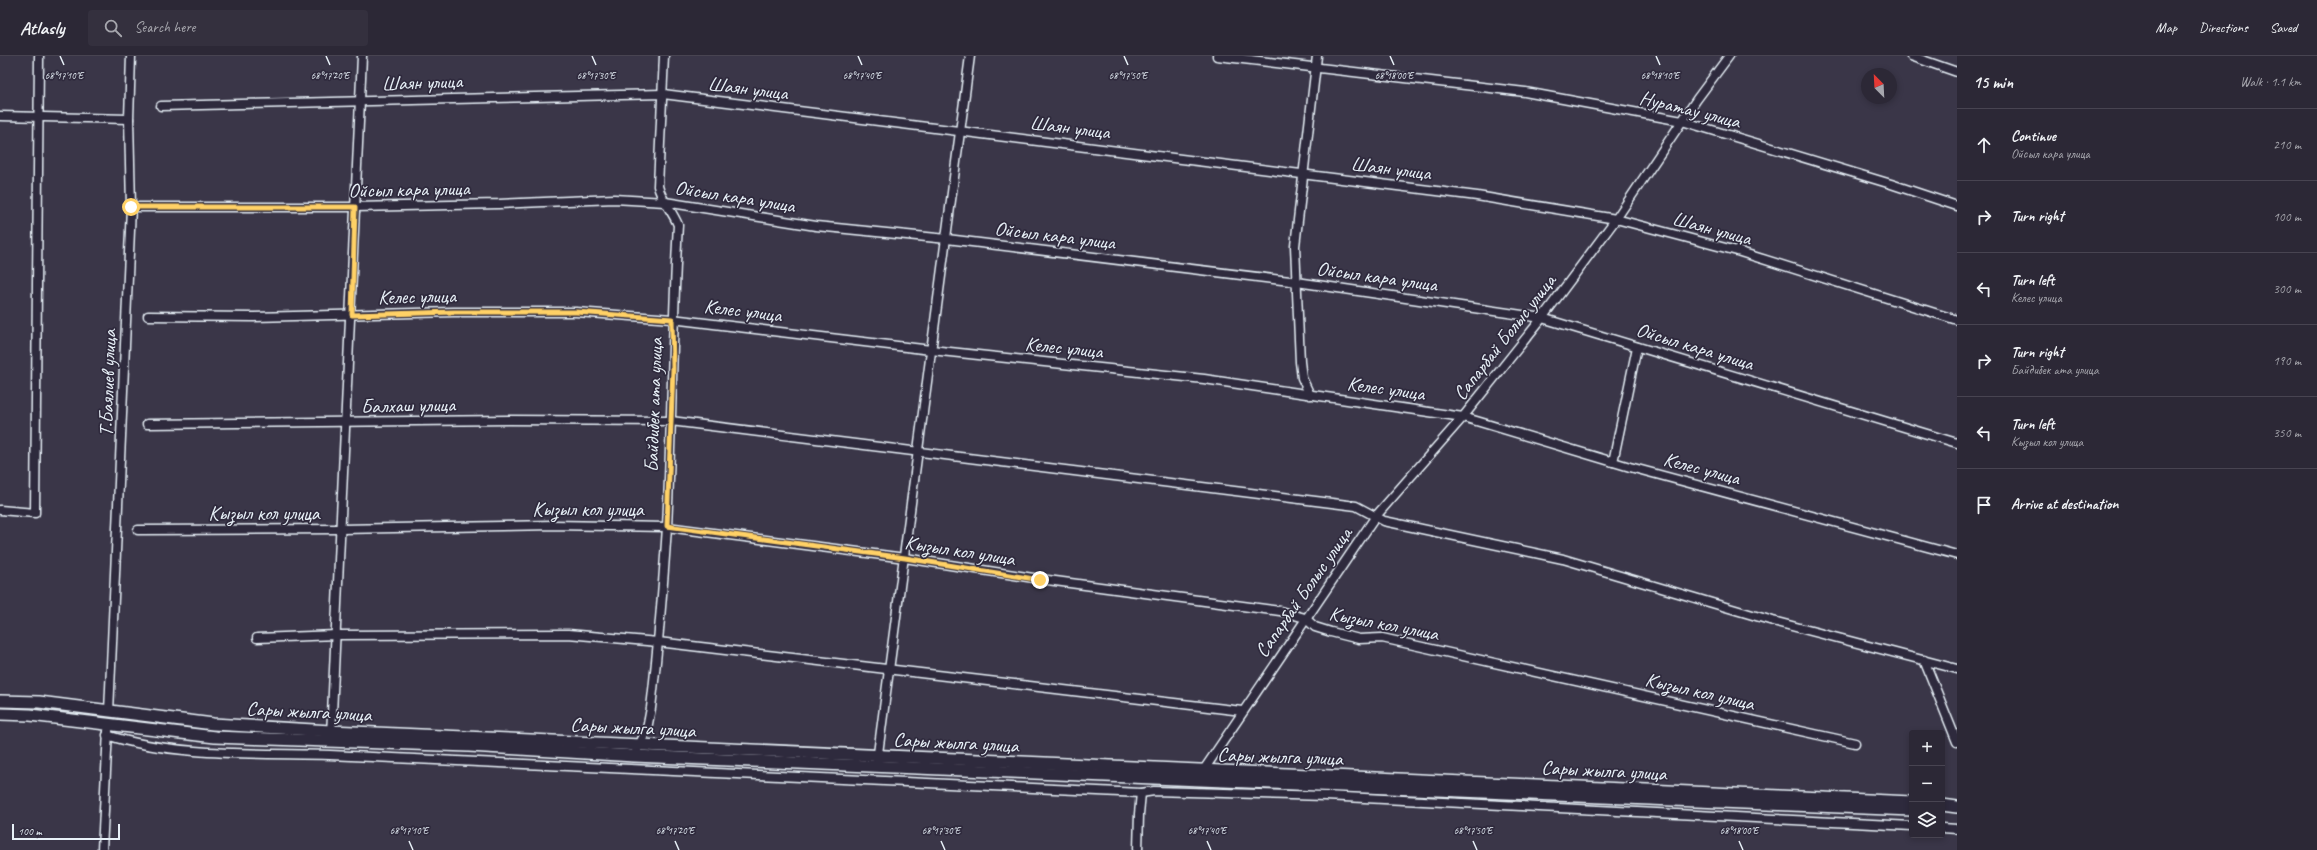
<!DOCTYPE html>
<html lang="en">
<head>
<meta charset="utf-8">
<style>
	:root { --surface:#2c2836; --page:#34303e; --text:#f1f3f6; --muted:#a6a6ad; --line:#484451 }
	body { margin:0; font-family:Caveat,sans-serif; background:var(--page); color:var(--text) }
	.controls { position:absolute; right:12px; bottom:12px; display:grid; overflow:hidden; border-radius:4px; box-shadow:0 2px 6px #0003 }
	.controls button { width:36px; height:36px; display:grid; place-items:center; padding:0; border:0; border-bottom:1px solid var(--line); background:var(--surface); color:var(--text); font:20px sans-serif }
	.compass { position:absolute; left:1861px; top:12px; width:36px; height:36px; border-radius:50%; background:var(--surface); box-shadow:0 2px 6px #0003; rotate:336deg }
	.scale { position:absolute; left:12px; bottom:10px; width:108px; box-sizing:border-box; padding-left:4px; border:2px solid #e8f1f8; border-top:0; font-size:11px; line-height:14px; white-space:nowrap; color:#e8f1f8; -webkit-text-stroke:3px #2f2a3d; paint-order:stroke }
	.stop { position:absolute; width:12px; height:12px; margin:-9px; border:3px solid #ffd166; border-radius:50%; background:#fff }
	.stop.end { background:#ffd166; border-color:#fff; box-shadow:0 1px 4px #0008 }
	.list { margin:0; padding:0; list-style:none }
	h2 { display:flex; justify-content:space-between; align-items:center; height:52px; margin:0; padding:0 16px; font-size:17px }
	h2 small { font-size:13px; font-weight:400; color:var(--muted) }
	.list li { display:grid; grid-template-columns:26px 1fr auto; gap:12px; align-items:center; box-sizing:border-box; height:72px; padding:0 16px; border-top:1px solid var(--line) }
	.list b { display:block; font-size:15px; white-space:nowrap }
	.list p { margin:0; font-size:13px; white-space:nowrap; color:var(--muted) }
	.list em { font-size:13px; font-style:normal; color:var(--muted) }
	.icon { flex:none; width:22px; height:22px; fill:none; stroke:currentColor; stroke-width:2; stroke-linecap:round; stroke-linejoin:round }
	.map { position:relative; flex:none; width:1957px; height:794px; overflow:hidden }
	header { display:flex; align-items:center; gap:24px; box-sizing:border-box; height:56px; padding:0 20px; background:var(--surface); border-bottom:1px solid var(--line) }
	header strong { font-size:19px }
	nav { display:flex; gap:22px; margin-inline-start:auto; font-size:14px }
	.search { width:280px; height:36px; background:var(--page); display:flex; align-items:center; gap:10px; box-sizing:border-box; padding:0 14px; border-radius:4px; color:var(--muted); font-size:15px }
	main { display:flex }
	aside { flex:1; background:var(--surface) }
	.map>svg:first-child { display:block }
</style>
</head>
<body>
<header>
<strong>Atlasly</strong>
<div class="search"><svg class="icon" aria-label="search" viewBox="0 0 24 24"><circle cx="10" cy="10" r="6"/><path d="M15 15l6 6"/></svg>Search here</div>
<nav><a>Map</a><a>Directions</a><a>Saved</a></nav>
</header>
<main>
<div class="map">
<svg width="1957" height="794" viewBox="0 0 1957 794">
	<rect width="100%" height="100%" fill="#3a3648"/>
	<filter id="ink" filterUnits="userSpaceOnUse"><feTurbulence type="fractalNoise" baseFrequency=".025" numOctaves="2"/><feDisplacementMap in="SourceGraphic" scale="8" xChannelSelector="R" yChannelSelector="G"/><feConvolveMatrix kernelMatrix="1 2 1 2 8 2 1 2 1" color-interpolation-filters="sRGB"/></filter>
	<g filter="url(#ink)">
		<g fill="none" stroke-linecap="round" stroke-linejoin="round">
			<defs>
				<g id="street">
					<polyline points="1217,0 1525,36 1682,65 1891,128 1957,150"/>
					<polyline points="1911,0 1957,16"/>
					<polyline points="161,50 663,38 1477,140 1616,163 1737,195 1957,264"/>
					<polyline points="0,60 129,63"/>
					<polyline points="131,151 355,151 499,148 614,143 665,146 816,170 947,183 1290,225 1542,262 1957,387"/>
					<polyline points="148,260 254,261 454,256 576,256 672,263 931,294 1204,323 1463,361 1630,411 1957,499"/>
					<polyline points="1310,339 1302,322 1300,306 1295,190 1317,0"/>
					<polyline points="147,368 509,364 671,365 1356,450 1384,465 1563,503 1773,565 1957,613"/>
					<polyline points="1613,406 1637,291"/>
					<polyline points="0,454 35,457 39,0"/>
					<polyline points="138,474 341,473 553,469 667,471 905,502 1040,523 1280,555 1305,562 1315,571 1331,576 1359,583 1382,582 1855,687"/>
					<polyline points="257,582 337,579 568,578 658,586 1242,655"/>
					<polyline points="1924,604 1957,686"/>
					<polyline points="109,656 131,151 129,63 131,0"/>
					<path d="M 107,679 C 172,701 261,697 330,699 L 1141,737 L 1154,735 L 1325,740 L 1912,770"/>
					<polyline points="331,680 362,0"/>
					<path d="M 634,700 L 647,673 L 651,652 C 658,592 663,532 667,471 C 672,370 672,269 678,169 C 672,154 661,144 658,130 L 664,0"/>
					<polyline points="877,705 970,0"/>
					<polyline points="1203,715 1376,460 1463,361 1542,262 1616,163 1697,43 1729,0"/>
					<polyline points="1942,772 1957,773"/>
					<polyline points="102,794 108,675"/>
					<polyline points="1138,794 1139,758 1141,737"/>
				</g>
				<g id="secondary">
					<polyline points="0,645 39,646 213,668 331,675 1912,746"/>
					<polyline points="0,658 30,659 215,681 469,690 634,700 1912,754"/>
					<polyline points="1942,749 1957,751"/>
				</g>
			</defs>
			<use href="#street" stroke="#e8f1f8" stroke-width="11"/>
			<use href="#secondary" stroke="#e8f1f8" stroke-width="14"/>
			<use href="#street" stroke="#2f2a3d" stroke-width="8"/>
			<use href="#secondary" stroke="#2f2a3d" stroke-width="11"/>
		</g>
	</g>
	<g fill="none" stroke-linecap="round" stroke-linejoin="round" filter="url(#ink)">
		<polyline stroke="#ffd166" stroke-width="5" points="131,151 355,151 352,259 454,256 576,256 672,263 673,313 667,470 905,502 1040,524"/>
	</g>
	<path fill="none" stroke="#e8f1f8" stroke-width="1.5" d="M 60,0 L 64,9M 326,0 L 330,9M 592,0 L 596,9M 858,0 L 862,9M 1124,0 L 1128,9M 1390,0 L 1394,9M 1656,0 L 1660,9M 409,785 L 413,794M 675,785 L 679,794M 941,785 L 945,794M 1207,785 L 1211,794M 1473,785 L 1477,794M 1739,785 L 1743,794"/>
	<g text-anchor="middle" stroke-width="3.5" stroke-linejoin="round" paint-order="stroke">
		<g font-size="20" fill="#e8f1f8" stroke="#2f2a3d">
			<text transform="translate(422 26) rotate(-2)" y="7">Шаян улица</text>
			<text transform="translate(748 32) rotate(7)" y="7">Шаян улица</text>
			<text transform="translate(1690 53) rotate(14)" y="7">Нуратау улица</text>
			<text transform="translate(1070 71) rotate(7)" y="7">Шаян улица</text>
			<text transform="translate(1391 112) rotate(7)" y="7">Шаян улица</text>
			<text transform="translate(409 133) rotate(-1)" y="7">Ойсыл кара улица</text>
			<text transform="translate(735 140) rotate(9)" y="7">Ойсыл кара улица</text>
			<text transform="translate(1712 172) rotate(15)" y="7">Шаян улица</text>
			<text transform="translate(1055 179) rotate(7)" y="7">Ойсыл кара улица</text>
			<text transform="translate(1377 220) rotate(8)" y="7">Ойсыл кара улица</text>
			<text transform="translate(417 240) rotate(-1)" y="7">Келес улица</text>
			<text transform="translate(743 254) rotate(7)" y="7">Келес улица</text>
			<text transform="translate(1504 281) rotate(-52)" y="7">Сапарбай Болыс улица</text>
			<text transform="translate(1695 290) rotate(17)" y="7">Ойсыл кара улица</text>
			<text transform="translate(1064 291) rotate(6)" y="7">Келес улица</text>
			<text transform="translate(107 327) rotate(-88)" y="7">Т.Баялиев улица</text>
			<text transform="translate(1386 332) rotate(8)" y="7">Келес улица</text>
			<text transform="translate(408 349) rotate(-1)" y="7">Балхаш улица</text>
			<text transform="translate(653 349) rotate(-88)" y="7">Байдибек ата улица</text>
			<text transform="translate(1702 412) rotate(15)" y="7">Келес улица</text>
			<text x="588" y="460">Кызыл кол улица</text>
			<text x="264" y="464">Кызыл кол улица</text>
			<text transform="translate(960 494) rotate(9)" y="7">Кызыл кол улица</text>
			<text transform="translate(1303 536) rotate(-55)" y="7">Сапарбай Болыс улица</text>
			<text transform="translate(1384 567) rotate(11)" y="7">Кызыл кол улица</text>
			<text transform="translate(1700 635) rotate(13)" y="7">Кызыл кол улица</text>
			<text transform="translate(309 655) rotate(3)" y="7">Сары жылга улица</text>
			<text transform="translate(633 671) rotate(3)" y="7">Сары жылга улица</text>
			<text transform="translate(956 686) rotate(3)" y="7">Сары жылга улица</text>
			<text transform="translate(1280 700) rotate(2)" y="7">Сары жылга улица</text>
			<text transform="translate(1604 714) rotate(3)" y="7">Сары жылга улица</text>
		</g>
	</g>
	<g font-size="10" text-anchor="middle" fill="#e8f1f8" stroke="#2f2a3d" stroke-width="3.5" stroke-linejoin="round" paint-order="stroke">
		<text x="64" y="23">68°17'10"E</text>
		<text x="330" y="23">68°17'20"E</text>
		<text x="862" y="23">68°17'40"E</text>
		<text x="1128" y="23">68°17'50"E</text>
		<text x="596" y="23">68°17'30"E</text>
		<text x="1394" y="23">68°18'00"E</text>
		<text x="1660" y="23">68°18'10"E</text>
		<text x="409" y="778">68°17'10"E</text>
		<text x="675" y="778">68°17'20"E</text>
		<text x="941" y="778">68°17'30"E</text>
		<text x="1207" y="778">68°17'40"E</text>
		<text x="1473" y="778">68°17'50"E</text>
		<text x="1739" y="778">68°18'00"E</text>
	</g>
</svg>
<div class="controls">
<button>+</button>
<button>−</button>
<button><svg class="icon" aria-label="layers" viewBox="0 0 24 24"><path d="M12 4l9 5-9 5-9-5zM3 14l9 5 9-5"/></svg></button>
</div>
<svg class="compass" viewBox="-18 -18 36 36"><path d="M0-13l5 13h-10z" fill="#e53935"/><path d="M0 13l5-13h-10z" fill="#a6a6ad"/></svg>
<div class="scale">100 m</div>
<div class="stop" style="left:131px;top:151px"></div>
<div class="stop end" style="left:1040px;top:524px"></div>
</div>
<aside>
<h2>15 min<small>Walk · 1.1 km</small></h2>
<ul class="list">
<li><svg class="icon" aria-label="ahead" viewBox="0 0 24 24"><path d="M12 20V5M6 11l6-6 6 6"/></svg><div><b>Continue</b><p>Ойсыл кара улица</p></div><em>210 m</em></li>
<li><svg class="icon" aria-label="right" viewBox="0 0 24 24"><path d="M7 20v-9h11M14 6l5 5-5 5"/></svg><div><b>Turn right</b></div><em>100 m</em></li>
<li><svg class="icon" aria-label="left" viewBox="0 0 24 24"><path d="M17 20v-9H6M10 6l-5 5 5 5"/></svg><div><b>Turn left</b><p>Келес улица</p></div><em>300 m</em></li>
<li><svg class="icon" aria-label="right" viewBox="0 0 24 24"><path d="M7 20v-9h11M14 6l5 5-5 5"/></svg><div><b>Turn right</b><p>Байдибек ата улица</p></div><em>190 m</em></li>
<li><svg class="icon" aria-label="left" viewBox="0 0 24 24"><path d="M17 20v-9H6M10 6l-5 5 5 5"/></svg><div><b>Turn left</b><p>Кызыл кол улица</p></div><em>350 m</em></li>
<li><svg class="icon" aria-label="arrive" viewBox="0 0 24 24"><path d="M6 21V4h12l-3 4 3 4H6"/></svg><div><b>Arrive at destination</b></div></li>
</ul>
</aside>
</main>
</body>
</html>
